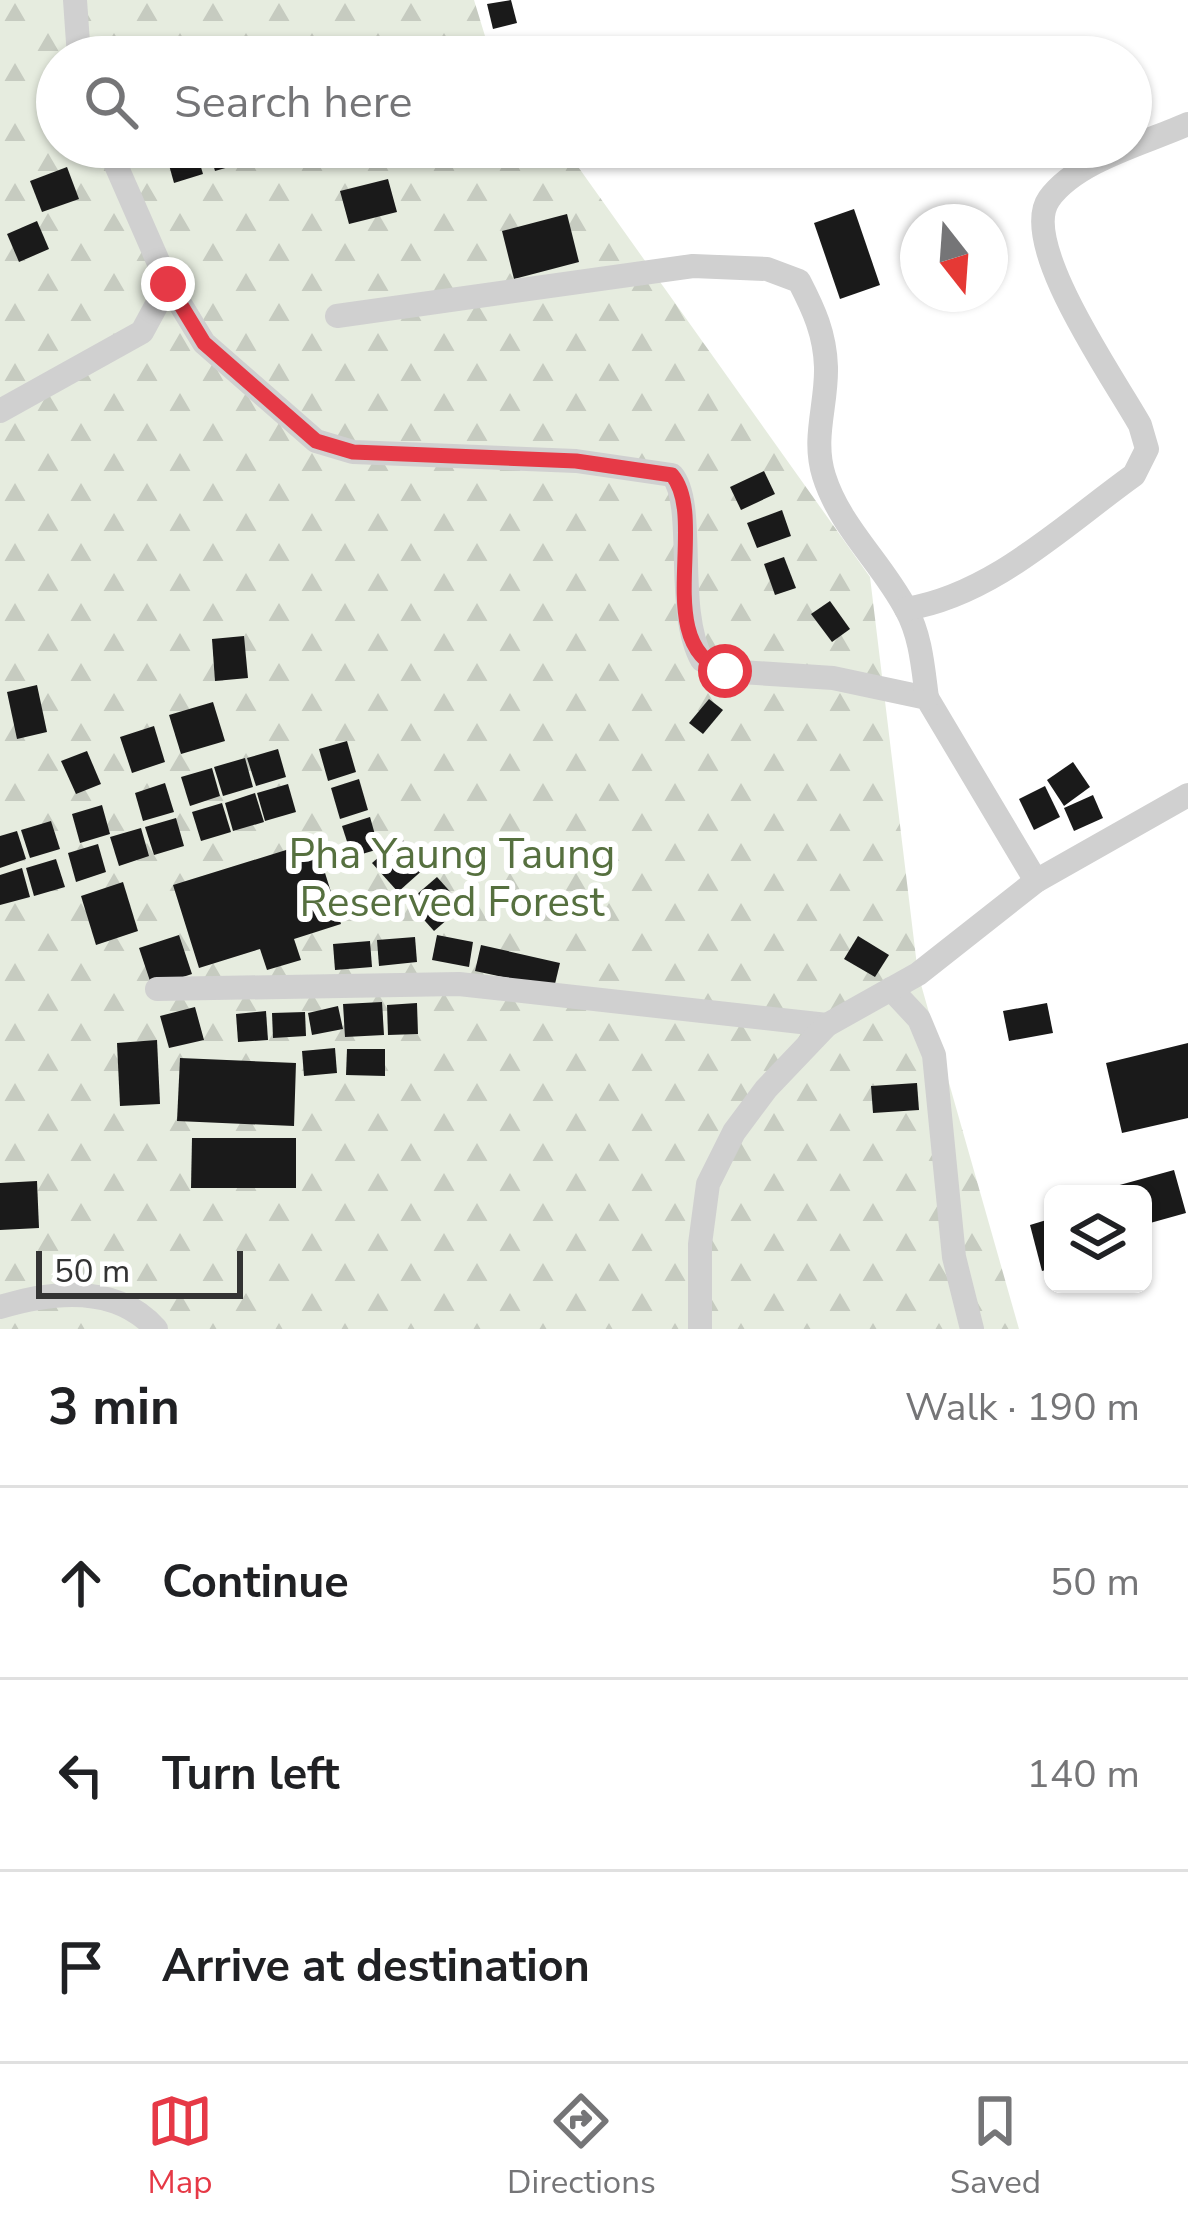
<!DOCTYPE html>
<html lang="en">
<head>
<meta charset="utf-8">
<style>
	:root { --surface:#fff; --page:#f6f6f6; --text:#202124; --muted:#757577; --line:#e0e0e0; --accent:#e63946 }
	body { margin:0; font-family:"Nunito Sans",sans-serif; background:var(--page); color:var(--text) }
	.controls { position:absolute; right:36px; bottom:36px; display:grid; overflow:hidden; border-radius:18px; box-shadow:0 3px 9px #0004 }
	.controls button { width:108px; height:108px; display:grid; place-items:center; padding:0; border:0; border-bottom:3px solid var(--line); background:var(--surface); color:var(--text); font:60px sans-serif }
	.compass { position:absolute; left:900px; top:204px; width:108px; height:108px; border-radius:50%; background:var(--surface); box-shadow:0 3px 9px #0004; rotate:163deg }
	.scale { position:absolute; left:36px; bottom:30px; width:207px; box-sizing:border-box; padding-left:12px; border:6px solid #333; border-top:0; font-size:33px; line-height:42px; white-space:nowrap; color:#333; -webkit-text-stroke:9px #fff; paint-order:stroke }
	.stop { position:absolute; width:36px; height:36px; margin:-27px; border:9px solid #e63946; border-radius:50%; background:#fff }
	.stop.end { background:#e63946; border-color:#fff; box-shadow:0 3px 12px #0008 }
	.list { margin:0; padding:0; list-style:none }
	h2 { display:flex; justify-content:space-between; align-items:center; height:156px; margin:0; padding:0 48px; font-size:51px }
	h2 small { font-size:39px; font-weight:400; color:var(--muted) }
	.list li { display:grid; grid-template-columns:78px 1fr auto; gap:36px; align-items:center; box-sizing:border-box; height:192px; padding:0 48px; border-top:3px solid var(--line) }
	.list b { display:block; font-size:45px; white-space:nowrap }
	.list em { font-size:39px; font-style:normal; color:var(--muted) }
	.icon { flex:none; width:66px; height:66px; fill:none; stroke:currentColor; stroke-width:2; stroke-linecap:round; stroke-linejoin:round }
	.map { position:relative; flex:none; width:1188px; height:1329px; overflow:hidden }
	.search { position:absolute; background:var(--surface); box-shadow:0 3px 9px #0004; left:36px; right:36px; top:36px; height:132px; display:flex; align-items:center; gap:30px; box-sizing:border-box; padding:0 42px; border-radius:66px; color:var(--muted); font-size:45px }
	.sheet { height:732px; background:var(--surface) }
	nav { display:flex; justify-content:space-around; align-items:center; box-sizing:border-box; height:168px; border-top:3px solid var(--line); background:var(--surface); font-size:33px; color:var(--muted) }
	nav a { display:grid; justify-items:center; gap:6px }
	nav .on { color:var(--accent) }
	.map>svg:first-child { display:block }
</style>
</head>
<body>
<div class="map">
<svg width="1188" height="1329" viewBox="0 0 1188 1329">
	<defs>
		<pattern id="forest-firs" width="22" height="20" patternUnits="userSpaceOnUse" patternTransform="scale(3)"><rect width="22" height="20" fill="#e6ecdf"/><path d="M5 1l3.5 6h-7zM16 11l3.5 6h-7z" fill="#c6cbc0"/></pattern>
	</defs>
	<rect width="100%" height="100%" fill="#fff"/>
	<polygon fill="url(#forest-firs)" points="0,0 474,0 485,36 500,57 57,57 57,147 564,147 870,577 918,974 1019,1329 0,1329"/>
	<g fill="#1a1a1a">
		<polygon points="511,0 517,23 493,29 487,4"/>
		<polygon points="164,147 195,147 203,174 174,183"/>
		<polygon points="208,147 249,147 253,160 215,171"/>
		<polygon points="67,167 79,199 42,212 30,181"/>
		<polygon points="388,179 397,212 349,224 340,191"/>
		<polygon points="854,209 880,285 840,299 814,223"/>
		<polygon points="567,214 579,262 514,279 502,231"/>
		<polygon points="37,221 49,249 19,262 7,234"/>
		<polygon points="764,471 775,494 741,510 730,487"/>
		<polygon points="782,510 791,536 757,548 747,523"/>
		<polygon points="784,557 796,588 775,595 764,564"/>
		<polygon points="830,601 850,629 832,642 811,614"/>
		<polygon points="244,636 248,678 215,681 212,639"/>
		<polygon points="37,685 47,732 17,739 7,692"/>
		<polygon points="709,699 723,710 703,734 689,723"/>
		<polygon points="213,702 225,741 181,754 169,715"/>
		<polygon points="154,726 165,762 132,773 120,737"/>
		<polygon points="347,741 356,772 328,781 319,749"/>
		<polygon points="278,749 286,777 256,786 247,758"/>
		<polygon points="87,751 101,784 76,794 61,761"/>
		<polygon points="245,758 253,787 223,796 214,767"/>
		<polygon points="1073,762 1090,787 1064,806 1047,780"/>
		<polygon points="212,768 220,796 190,806 181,777"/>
		<polygon points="359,779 368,810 340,819 331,788"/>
		<polygon points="165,783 174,812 143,821 135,793"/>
		<polygon points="288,784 296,812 265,821 257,793"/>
		<polygon points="1045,786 1060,817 1034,830 1019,799"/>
		<polygon points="255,793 264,822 233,831 225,803"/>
		<polygon points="1093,795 1103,818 1074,831 1064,808"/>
		<polygon points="222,803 231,832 201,841 192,812"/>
		<polygon points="102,805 110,834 80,843 72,814"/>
		<polygon points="370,817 379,849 352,857 342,826"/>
		<polygon points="176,818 184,846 154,855 145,827"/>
		<polygon points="51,821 60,849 30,858 21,830"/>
		<polygon points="141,828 149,856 119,866 110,837"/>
		<polygon points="17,831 26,859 0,868 0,836"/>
		<polygon points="401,838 426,867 398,892 372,863"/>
		<polygon points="315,841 341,924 294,939 301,960 267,970 260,949 199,968 173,885"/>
		<polygon points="98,844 106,872 76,882 68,853"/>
		<polygon points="56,859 65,887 34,896 26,868"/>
		<polygon points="22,868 30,897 0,905 0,875"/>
		<polygon points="437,877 463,906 434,931 408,902"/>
		<polygon points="123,882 138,931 96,945 81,896"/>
		<polygon points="179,935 192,974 152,987 139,948"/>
		<polygon points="437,935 473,942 469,967 432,960"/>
		<polygon points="858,936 889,955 875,977 844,959"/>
		<polygon points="415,937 417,962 379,966 377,940"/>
		<polygon points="370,941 372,967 335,970 333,944"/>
		<polygon points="481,945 560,963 554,988 475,971"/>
		<polygon points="382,1002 384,1035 345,1037 343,1004"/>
		<polygon points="417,1003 418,1034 388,1035 387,1005"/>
		<polygon points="1047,1003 1053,1033 1009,1041 1003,1011"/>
		<polygon points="338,1006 343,1029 312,1035 308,1013"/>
		<polygon points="195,1007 204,1040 169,1048 160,1016"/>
		<polygon points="266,1011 268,1040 238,1042 236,1014"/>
		<polygon points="305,1012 306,1036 273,1038 272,1013"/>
		<polygon points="157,1040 160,1104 120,1106 117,1043"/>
		<polygon points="1188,1043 1188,1118 1122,1133 1106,1063"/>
		<polygon points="335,1048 337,1073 304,1076 302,1051"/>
		<polygon points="347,1049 385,1049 385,1076 346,1075"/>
		<polygon points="180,1058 296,1063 294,1126 177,1121"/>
		<polygon points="917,1083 919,1110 873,1113 871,1086"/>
		<polygon points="192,1138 296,1138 296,1188 191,1188"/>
		<polygon points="1174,1170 1186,1213 1143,1225 1143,1194 1118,1194 1116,1186"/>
		<polygon points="37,1181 39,1228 0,1230 0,1183"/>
		<polygon points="1053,1218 1053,1268 1042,1271 1030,1225"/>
	</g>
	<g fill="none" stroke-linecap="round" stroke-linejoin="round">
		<g stroke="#d0d0d0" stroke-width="24">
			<polyline points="75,0 79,57"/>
			<path d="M 108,147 L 168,284 L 204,343 L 316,441 L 353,452 L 576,461 L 672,475 C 697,504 674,610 702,660 L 725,671 L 833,678 L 927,698 L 1036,881"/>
			<path d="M 337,316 L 693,266 L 767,269 L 799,281 C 814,310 825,334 826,367 C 827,405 812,438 824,476 C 840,527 882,563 906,609 C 921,636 923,668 927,698"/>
			<polyline points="0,411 142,332 168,284"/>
			<path d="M 906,609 C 993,595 1064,525 1134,475 L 1147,449 L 1140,425 C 1115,380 1018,243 1049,199 C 1077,160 1146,143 1188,124"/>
			<polyline points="157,989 459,984 827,1025"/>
			<polyline points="891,989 919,1019 934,1055 954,1257 972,1329"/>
			<path d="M 0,1307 C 53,1291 116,1284 156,1329"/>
			<polyline points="700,1329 700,1244 708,1184 734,1132 766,1089 827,1025 918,974 1036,881 1188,795"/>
		</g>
	</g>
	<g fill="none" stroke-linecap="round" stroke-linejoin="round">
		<path stroke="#e63946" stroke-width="15" d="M 168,284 L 204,343 L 316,441 L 353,452 L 576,461 L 672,475 C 709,519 650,645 725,671"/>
	</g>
	<g text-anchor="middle" stroke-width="12" stroke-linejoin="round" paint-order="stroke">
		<g font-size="42" fill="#56703f" stroke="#fff">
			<text x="452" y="868">Pha Yaung Taung<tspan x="452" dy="48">Reserved Forest</tspan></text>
		</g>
	</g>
</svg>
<div class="controls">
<button><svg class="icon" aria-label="layers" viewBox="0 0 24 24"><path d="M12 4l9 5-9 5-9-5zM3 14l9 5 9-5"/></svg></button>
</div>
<svg class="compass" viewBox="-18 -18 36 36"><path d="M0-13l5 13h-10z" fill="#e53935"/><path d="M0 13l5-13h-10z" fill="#757577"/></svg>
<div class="scale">50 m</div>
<div class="stop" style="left:725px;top:671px"></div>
<div class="stop end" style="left:168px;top:284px"></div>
<div class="search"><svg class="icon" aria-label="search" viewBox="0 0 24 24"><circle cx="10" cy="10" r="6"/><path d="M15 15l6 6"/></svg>Search here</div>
</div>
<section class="sheet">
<h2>3 min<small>Walk · 190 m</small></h2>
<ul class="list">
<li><svg class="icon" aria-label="ahead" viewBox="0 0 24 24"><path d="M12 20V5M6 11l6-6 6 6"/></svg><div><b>Continue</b></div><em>50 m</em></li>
<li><svg class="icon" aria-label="left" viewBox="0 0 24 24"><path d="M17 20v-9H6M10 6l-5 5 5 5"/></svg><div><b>Turn left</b></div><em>140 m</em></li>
<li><svg class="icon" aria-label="arrive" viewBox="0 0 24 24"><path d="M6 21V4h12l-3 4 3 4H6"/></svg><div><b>Arrive at destination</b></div></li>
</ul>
</section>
<nav>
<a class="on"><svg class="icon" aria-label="map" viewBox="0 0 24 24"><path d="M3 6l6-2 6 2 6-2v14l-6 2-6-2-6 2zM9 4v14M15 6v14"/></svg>Map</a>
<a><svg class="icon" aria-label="directions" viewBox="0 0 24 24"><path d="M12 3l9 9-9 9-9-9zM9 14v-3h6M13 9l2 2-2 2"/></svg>Directions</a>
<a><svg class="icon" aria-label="saved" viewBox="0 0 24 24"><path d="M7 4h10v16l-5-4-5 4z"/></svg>Saved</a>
</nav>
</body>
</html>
